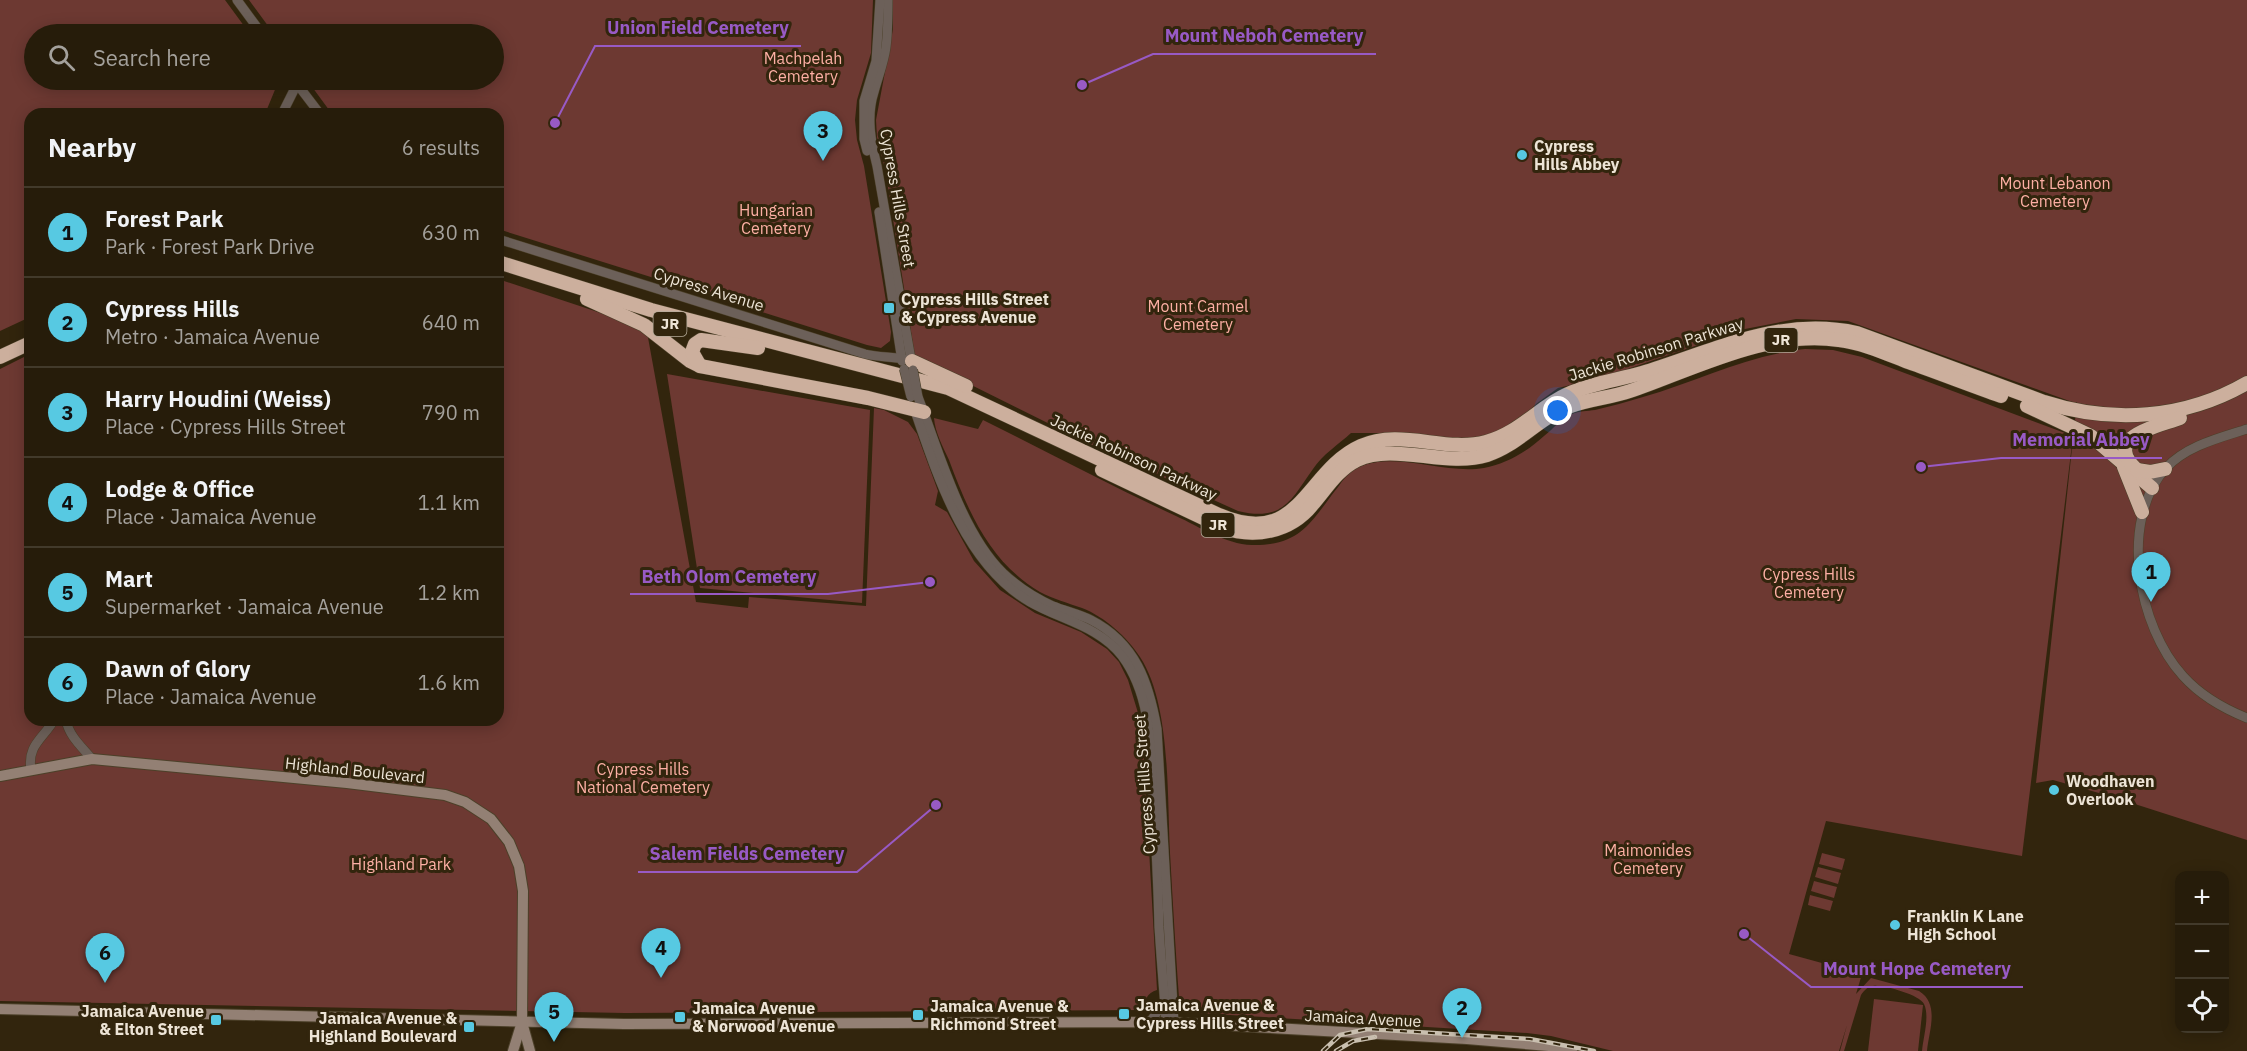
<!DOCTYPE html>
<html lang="en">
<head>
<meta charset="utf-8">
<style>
	:root { --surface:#261c0a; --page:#322918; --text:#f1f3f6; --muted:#a4a19c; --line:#423a2b; --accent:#57c9e2 }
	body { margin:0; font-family:"IBM Plex Sans",sans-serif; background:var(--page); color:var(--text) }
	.controls { position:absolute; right:18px; bottom:18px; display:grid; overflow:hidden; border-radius:12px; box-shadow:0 3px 15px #0003 }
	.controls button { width:54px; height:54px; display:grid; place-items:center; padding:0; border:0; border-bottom:2px solid var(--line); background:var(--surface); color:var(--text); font:30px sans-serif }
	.you { position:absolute; left:1558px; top:411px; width:21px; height:21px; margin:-15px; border:4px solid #fff; border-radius:50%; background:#1a73e8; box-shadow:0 0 0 9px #1a73e833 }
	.badge { display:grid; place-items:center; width:39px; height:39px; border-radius:50%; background:var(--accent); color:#111; font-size:20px; font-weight:700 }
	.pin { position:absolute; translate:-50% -50px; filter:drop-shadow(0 2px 3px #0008) }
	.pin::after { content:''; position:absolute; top:32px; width:21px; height:18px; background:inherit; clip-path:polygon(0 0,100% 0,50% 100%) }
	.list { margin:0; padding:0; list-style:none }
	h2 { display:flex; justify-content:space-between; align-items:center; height:78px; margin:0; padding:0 24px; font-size:26px }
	h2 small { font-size:20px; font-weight:400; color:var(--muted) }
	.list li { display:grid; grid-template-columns:39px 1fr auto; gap:18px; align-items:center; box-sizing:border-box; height:90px; padding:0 24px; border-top:2px solid var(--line) }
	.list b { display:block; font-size:22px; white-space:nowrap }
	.list p { margin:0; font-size:20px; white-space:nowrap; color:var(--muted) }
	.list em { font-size:20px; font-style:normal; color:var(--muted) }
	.icon { flex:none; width:33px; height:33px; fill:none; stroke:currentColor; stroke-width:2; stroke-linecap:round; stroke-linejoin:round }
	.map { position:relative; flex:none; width:2247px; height:1051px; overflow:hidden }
	.search { position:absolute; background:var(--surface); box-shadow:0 3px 15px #0003; left:24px; top:24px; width:480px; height:66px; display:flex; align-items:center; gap:15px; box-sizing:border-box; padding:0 21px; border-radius:33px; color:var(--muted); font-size:22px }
	.panel { position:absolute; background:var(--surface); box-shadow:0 3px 15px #0003; left:24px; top:108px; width:480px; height:618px; border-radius:18px }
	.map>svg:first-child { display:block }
</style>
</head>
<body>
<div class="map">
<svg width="2247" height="1051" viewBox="0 0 2247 1051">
	<rect width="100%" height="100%" fill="#32250d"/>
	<g fill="#6d3932">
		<polygon points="0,0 225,0 250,34 34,34 34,80 279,80 265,114 30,114 30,317 0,331"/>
		<polygon points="249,0 873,0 871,53 857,100 855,120 857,140 864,166 891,332 890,341 881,348 867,345 498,229 498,114 332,114 307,80 494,80 494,34 274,34"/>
		<path d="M 893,0 L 2247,0 L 2247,840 L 2113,797 L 2053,780 L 2036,783 L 2077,402 L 2075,403 L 1848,321 L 1796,319 L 1745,329 L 1601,378 L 1558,388 L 1536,404 L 1520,421 L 1496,434 L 1471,441 L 1384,433 L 1351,433 C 1339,444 1322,455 1313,469 C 1291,500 1283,522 1238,511 L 1090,444 L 915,357 L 885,169 L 877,137 L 876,120 L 893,29 Z"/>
		<path d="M 498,279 L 622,320 L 647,332 L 696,602 L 748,608 L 749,597 L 866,606 L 874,408 L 884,410 L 908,422 L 917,434 L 938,491 L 935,505 L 947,512 L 974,561 L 1000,590 L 1035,613 L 1081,632 L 1107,649 L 1119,662 L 1128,680 L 1142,726 L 1157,990 C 1147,993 1144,1000 1144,1010 L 625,1013 L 0,1001 L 0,369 L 30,354 L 30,720 L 498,720 Z"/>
		<path d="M 1805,349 L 1833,350 L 1862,357 L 2073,436 L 2022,856 L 1826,821 L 1789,954 L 1862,974 L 1856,994 L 1871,978 L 1919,991 C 1940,1004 1929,1031 1927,1051 L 1922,1051 C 1923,1038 1930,1016 1924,1004 C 1920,995 1887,986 1877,986 C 1870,985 1865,989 1861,995 L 1844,1051 L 1840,1051 L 1847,1025 L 1839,1051 L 1613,1051 L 1551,1036 L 1527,1033 L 1180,1012 C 1176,959 1173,906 1170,853 C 1167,797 1171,704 1140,657 C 1127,637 1105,617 1082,608 C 1068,603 1053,599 1040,592 C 990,563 968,511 949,460 C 943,447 935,432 934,418 L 978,429 L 983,420 C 1048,452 1111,486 1176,516 C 1200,527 1225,544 1252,545 C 1302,546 1311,521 1338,487 C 1343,480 1348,473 1357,468 C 1395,450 1444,475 1484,468 C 1506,464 1528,451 1544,436 C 1554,428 1561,419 1572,414 C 1579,411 1587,411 1595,410 C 1611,406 1627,402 1643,397 C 1698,381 1748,355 1805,349 Z"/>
		<polygon points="667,374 870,410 862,603 700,588"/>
		<polygon points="1822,853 1845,859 1842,870 1819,864"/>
		<polygon points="1818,867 1841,873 1838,884 1815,877"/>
		<polygon points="1814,881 1837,887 1834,898 1811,891"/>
		<polygon points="1810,895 1833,901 1830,911 1808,905"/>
		<polygon points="1874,999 1923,1005 1918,1051 1868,1051"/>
	</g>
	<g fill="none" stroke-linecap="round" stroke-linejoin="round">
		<defs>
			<g id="tertiary">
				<polyline points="237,0 262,34"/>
				<path d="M 888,0 C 888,15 888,32 886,47 C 884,63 878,77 874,92 C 866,117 871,142 877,166 L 912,365"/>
				<polyline points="294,80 320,114"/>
				<polyline points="282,114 297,84"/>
				<polyline points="867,151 864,139 864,101 876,61 880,0"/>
				<polyline points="879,212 902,361"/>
				<path d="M 498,239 L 865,354 C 881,358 896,356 912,361"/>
				<path d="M 918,397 C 939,451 961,532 1003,573 C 1017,586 1035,598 1053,606 C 1065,611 1079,614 1091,620 C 1136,643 1149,683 1157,729 L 1174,1023"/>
				<path d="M 914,408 C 937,475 965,565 1030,602 C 1061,620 1099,626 1122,656 C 1153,698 1150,752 1153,800 C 1156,843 1158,885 1159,927 C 1161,959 1164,991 1166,1022"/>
				<path d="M 2247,429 C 2219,438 2186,446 2166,468 C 2118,521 2138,627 2183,676 C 2201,696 2222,708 2247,718"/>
				<path d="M 66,720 C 69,736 82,747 92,759"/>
				<path d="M 31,770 C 27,745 43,739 54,720"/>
				<polyline points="1150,1022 1165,1001"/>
			</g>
			<g id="secondary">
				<polyline points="0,776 92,759 347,783 445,795 465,802 491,819 509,842 519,866 523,891 522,1022 530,1051"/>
				<polyline points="0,1009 624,1024 1166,1022 1467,1039 1549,1046 1572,1051"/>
				<polyline points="513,1051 522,1022"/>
			</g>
			<g id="motorway">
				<path d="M 498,262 L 651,310 L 948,388 L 1219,515 C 1301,550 1305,471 1361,446 C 1401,428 1445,453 1486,442 C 1518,434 1539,407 1568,394 C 1591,383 1618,380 1642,373 C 1714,351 1780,316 1857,333 L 2044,402 C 2112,424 2185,419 2247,383"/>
				<polyline points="587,299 644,325 690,361 700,366 868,398 924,412"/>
				<polyline points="0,357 30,343"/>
				<polyline points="912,361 966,386"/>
				<polyline points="700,366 692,352 695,344 701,340 758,348"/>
				<polyline points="2027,406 2091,436 2152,488"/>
				<polyline points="2124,467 2142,512"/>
				<path d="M 2136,469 C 2101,436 2160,426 2180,418"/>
				<path d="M 1102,470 L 1222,527 C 1254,539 1290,532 1312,505 C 1326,489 1337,470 1357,460 C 1395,442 1445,468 1487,455 C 1518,445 1538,418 1568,407 C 1588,399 1610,398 1630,391 C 1694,369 1769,329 1839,340 C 1863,343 1885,353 1908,362 C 1939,373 1970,385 2001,396"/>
				<polyline points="2137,470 2150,472 2165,469"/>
			</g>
		</defs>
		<use href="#tertiary" stroke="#4c4029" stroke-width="10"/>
		<use href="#secondary" stroke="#4c4029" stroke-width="12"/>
		<use href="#motorway" stroke="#4c4029" stroke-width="15"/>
		<use href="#tertiary" stroke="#6c6059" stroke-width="9"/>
		<use href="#secondary" stroke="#938074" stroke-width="10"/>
		<use href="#motorway" stroke="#ccaf9d" stroke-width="14"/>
		<defs>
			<g id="rail">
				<polyline points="1323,1051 1340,1035 1368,1029 1530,1039 1594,1051"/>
				<polyline points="1336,1051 1353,1041 1375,1037"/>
			</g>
		</defs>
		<use href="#rail" stroke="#c9bfaf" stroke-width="4.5"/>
		<use href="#rail" stroke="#32250d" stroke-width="2" stroke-dasharray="7" stroke-linecap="butt"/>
		<defs>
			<g id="tertiary-bridge">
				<polyline points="904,369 911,397"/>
				<polyline points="913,370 918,397"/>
			</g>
		</defs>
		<use href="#tertiary-bridge" stroke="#4c4029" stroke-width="10" stroke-linecap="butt"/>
		<use href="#tertiary-bridge" stroke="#6c6059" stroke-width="9"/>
	</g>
	<g fill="#57c9e2" stroke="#32250d" stroke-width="2">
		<circle cx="1522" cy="155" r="6"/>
		<rect x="883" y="302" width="12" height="12" rx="3"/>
		<circle cx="2054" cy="790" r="6"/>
		<circle cx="1895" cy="925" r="6"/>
		<rect x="1118" y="1008" width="12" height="12" rx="3"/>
		<rect x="912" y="1009" width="12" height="12" rx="3"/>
		<rect x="674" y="1011" width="12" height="12" rx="3"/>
		<rect x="210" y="1014" width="12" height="12" rx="3"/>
		<rect x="463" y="1021" width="12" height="12" rx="3"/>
	</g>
	<g text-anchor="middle" stroke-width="6" stroke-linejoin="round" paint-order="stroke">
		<g fill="#32250d" stroke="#b5ab9a" stroke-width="1.5">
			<rect x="653.5" y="312" width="33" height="24" rx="4.5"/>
			<rect x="1764.5" y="328" width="33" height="24" rx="4.5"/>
			<rect x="1201.5" y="513" width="33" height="24" rx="4.5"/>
		</g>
		<g font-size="15" font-weight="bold" fill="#ede4d6">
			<text x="670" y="329">JR</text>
			<text x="1781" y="345">JR</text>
			<text x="1218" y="530">JR</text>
		</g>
		<g font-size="16" fill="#fdafa4" stroke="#32250d">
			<text x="803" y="64">Machpelah<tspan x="803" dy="18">Cemetery</tspan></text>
			<text x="2055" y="189">Mount Lebanon<tspan x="2055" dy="18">Cemetery</tspan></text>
			<text x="776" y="216">Hungarian<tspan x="776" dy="18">Cemetery</tspan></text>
			<text x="1198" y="312">Mount Carmel<tspan x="1198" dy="18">Cemetery</tspan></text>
			<text x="1809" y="580">Cypress Hills<tspan x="1809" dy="18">Cemetery</tspan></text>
			<text x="643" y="775">Cypress Hills<tspan x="643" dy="18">National Cemetery</tspan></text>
			<text x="1648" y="856">Maimonides<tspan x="1648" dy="18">Cemetery</tspan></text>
			<text x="401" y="870">Highland Park</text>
		</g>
		<g font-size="16" font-weight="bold" fill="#ede4d6" stroke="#32250d" text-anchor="start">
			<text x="1534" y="152">Cypress<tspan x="1534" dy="18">Hills Abbey</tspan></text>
			<text x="901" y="305">Cypress Hills Street<tspan x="901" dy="18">&amp; Cypress Avenue</tspan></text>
			<text x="2066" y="787">Woodhaven<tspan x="2066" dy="18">Overlook</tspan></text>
			<text x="1907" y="922">Franklin K Lane<tspan x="1907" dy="18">High School</tspan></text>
			<text x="1136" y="1011">Jamaica Avenue &amp;<tspan x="1136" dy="18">Cypress Hills Street</tspan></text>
			<text x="930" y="1012">Jamaica Avenue &amp;<tspan x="930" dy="18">Richmond Street</tspan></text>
			<text x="692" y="1014">Jamaica Avenue<tspan x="692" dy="18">&amp; Norwood Avenue</tspan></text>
			<text x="204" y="1017" text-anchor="end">Jamaica Avenue<tspan x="204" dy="18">&amp; Elton Street</tspan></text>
			<text x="457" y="1024" text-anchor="end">Jamaica Avenue &amp;<tspan x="457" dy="18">Highland Boulevard</tspan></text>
		</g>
		<g font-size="16" fill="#ede4d6" stroke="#32250d">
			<text transform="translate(898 198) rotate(80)" y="6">Cypress Hills Street</text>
			<text transform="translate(709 289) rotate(17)" y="6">Cypress Avenue</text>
			<text transform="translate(1656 349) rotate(-17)" y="6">Jackie Robinson Parkway</text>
			<text transform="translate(1134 457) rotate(25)" y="6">Jackie Robinson Parkway</text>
			<text transform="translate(355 770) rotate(6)" y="6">Highland Boulevard</text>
			<text transform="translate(1144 784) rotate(-94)" y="6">Cypress Hills Street</text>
			<text transform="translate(1363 1018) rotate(3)" y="6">Jamaica Avenue</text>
		</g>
	</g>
	<path fill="none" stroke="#985ac5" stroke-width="2" d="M555 123L595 46H801M1082 85L1153 54H1376M1921 467L2001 458H2162M930 582L828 594H630M936 805L857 872H638M1744 934L1811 987H2023"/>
	<g fill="#985ac5" stroke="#32250d" stroke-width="2">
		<circle cx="555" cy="123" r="6"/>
		<circle cx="1082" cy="85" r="6"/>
		<circle cx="1921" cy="467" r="6"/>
		<circle cx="930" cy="582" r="6"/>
		<circle cx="936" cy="805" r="6"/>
		<circle cx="1744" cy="934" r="6"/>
	</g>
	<g font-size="18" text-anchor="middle" font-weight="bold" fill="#985ac5" stroke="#32250d" stroke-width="6" stroke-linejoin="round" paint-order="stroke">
		<text x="698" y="34">Union Field Cemetery</text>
		<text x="1264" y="42">Mount Neboh Cemetery</text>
		<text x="2081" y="446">Memorial Abbey</text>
		<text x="729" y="583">Beth Olom Cemetery</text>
		<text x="747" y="860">Salem Fields Cemetery</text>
		<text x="1917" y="975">Mount Hope Cemetery</text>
	</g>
</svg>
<div class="controls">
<button>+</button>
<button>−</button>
<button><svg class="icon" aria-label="locate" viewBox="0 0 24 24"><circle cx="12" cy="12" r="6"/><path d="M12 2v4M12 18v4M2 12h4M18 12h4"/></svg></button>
</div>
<div class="you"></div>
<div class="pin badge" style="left:2151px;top:602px">1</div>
<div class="pin badge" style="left:1462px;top:1038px">2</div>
<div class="pin badge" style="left:823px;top:161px">3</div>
<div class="pin badge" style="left:661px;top:978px">4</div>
<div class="pin badge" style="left:554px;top:1042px">5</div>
<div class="pin badge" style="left:105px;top:983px">6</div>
<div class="search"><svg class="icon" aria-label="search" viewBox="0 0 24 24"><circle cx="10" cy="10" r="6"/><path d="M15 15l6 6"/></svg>Search here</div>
<section class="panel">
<h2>Nearby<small>6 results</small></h2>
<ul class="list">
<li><span class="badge">1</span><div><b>Forest Park</b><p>Park · Forest Park Drive</p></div><em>630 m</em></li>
<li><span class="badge">2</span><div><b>Cypress Hills</b><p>Metro · Jamaica Avenue</p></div><em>640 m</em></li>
<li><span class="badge">3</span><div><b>Harry Houdini (Weiss)</b><p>Place · Cypress Hills Street</p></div><em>790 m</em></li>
<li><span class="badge">4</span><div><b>Lodge &amp; Office</b><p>Place · Jamaica Avenue</p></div><em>1.1 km</em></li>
<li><span class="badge">5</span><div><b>Mart</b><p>Supermarket · Jamaica Avenue</p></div><em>1.2 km</em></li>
<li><span class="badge">6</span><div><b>Dawn of Glory</b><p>Place · Jamaica Avenue</p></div><em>1.6 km</em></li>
</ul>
</section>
</div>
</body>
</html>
